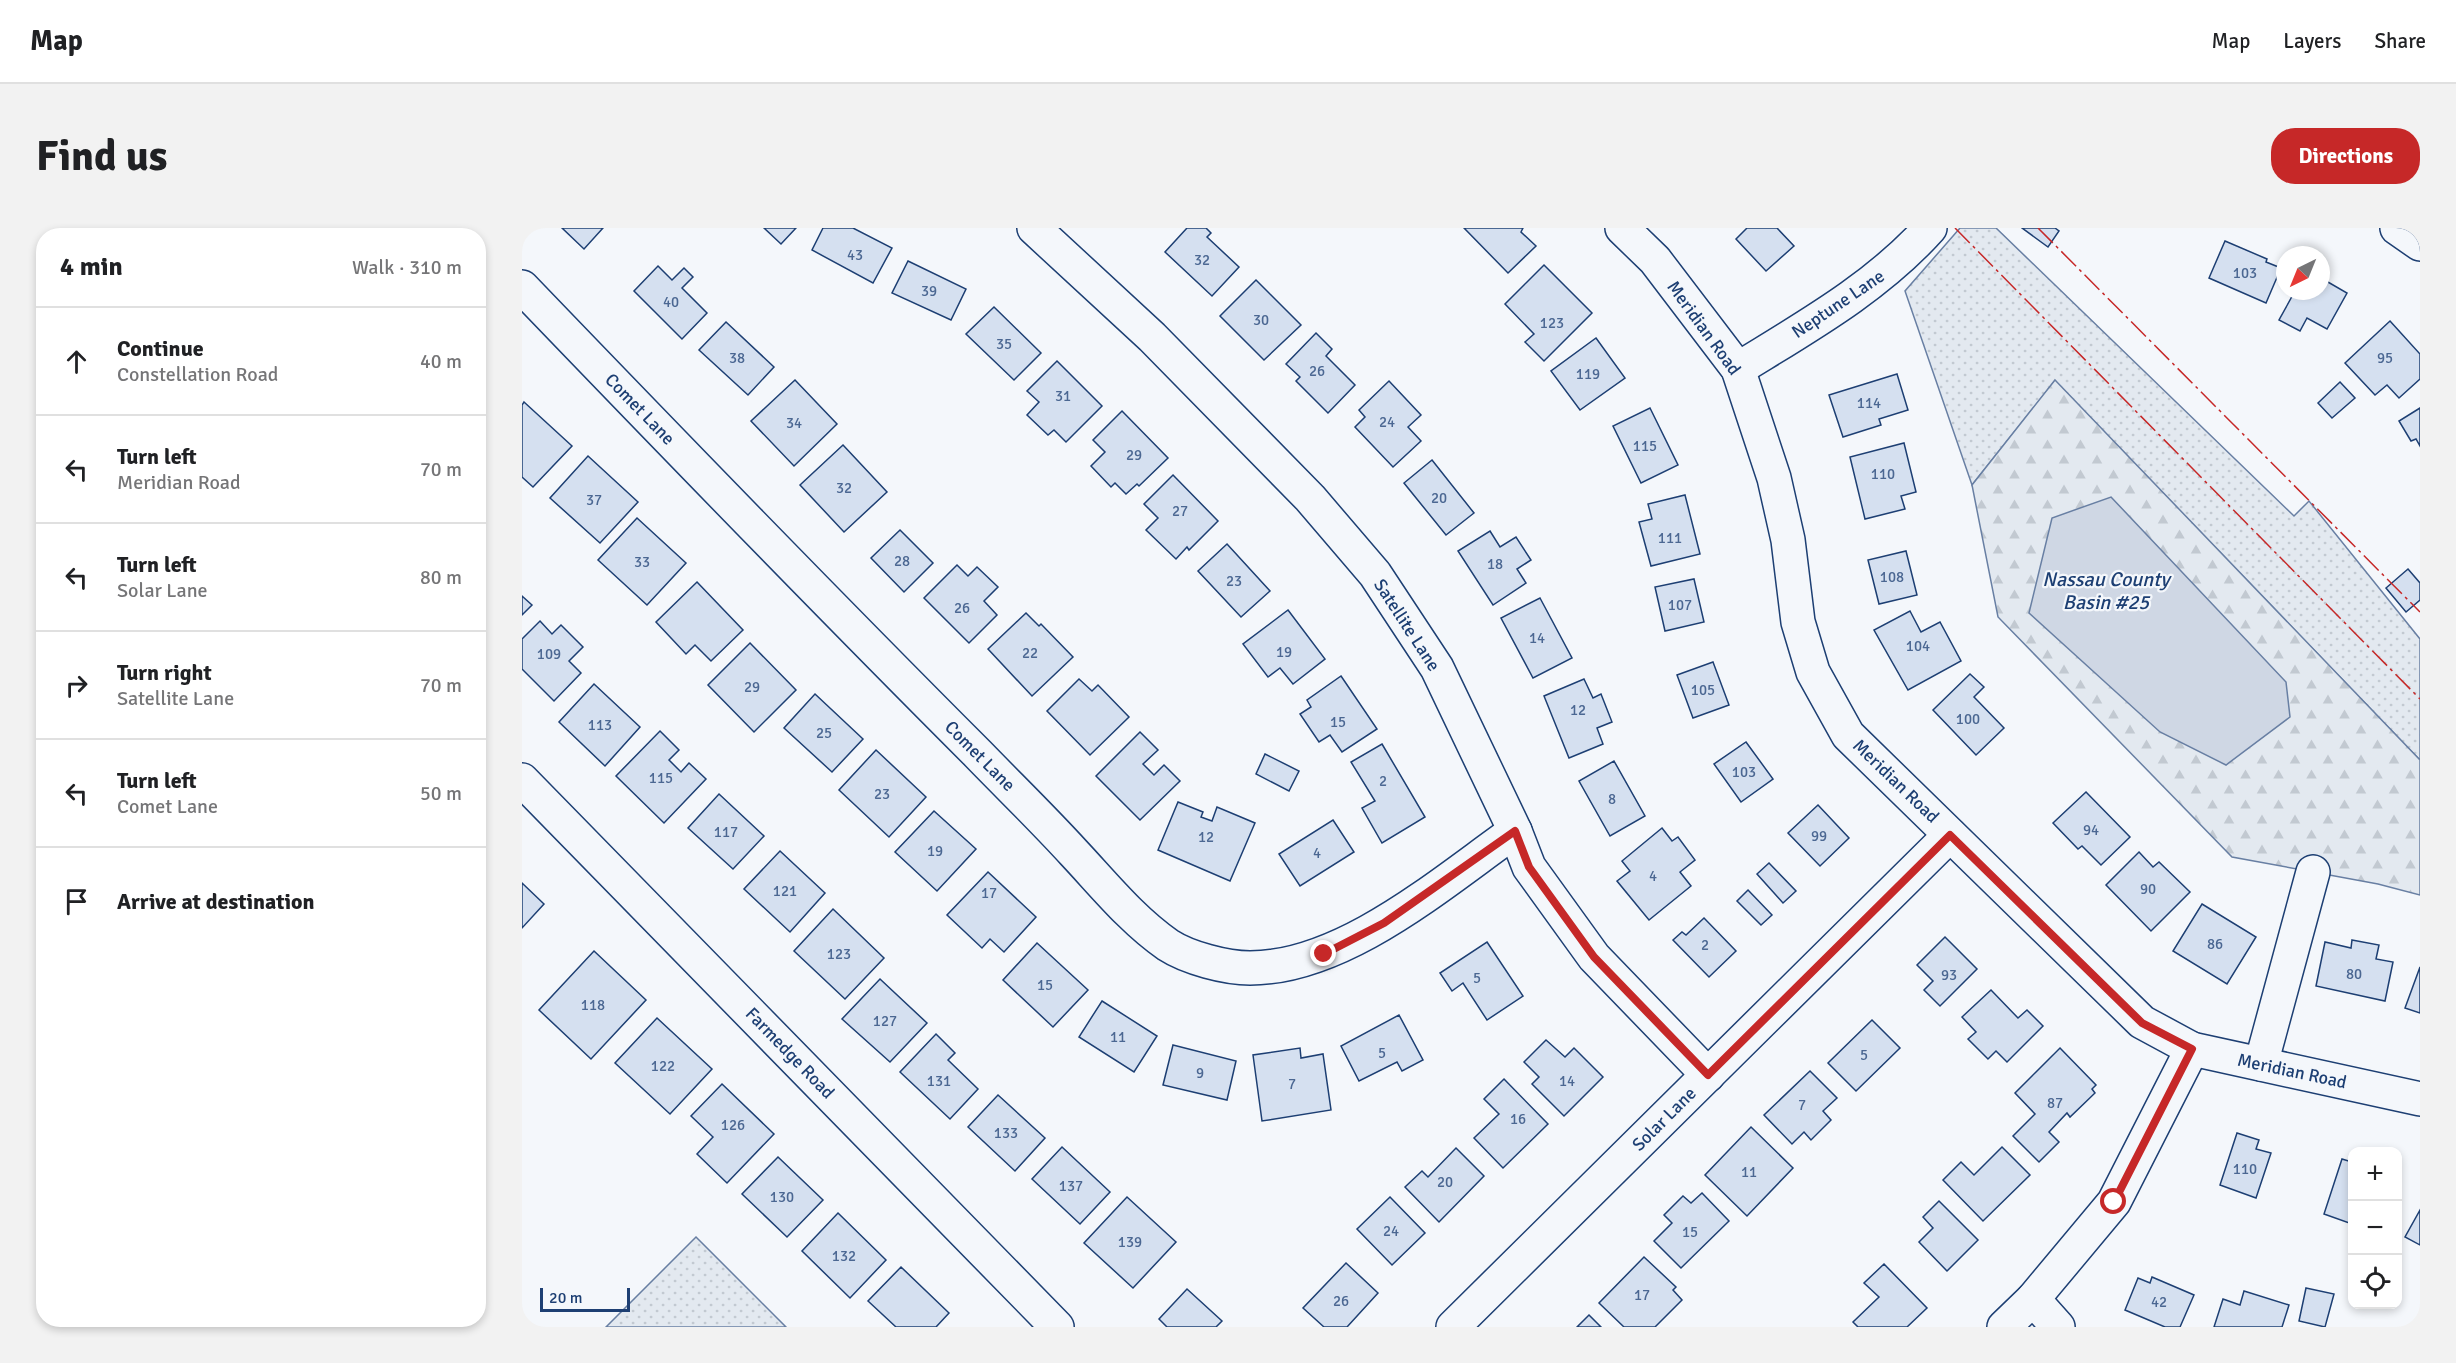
<!DOCTYPE html>
<html lang="en">
<head>
<meta charset="utf-8">
<style>
	:root { --surface:#fff; --page:#f2f2f2; --text:#202124; --muted:#757577; --line:#e0e0e0; --accent:#c62828 }
	body { margin:0; font-family:Signika,sans-serif; background:var(--page); color:var(--text) }
	.controls { position:absolute; right:18px; bottom:18px; display:grid; overflow:hidden; border-radius:12px; box-shadow:0 3px 9px #0003 }
	.controls button { width:54px; height:54px; display:grid; place-items:center; padding:0; border:0; border-bottom:2px solid var(--line); background:var(--surface); color:var(--text); font:30px sans-serif }
	.compass { position:absolute; left:1754px; top:18px; width:54px; height:54px; border-radius:50%; background:var(--surface); box-shadow:0 3px 9px #0003; rotate:223deg }
	.scale { position:absolute; left:18px; bottom:15px; width:90px; box-sizing:border-box; padding-left:6px; border:3px solid #1d3f73; border-top:0; font-size:16px; line-height:21px; white-space:nowrap; color:#1d3f73; -webkit-text-stroke:4px #f4f7fb; paint-order:stroke }
	.stop { position:absolute; width:18px; height:18px; margin:-14px; border:4px solid #c62828; border-radius:50%; background:#fff }
	.stop.end { background:#c62828; border-color:#fff; box-shadow:0 2px 6px #0008 }
	.list { margin:0; padding:0; list-style:none }
	h2 { display:flex; justify-content:space-between; align-items:center; height:78px; margin:0; padding:0 24px; font-size:26px }
	h2 small { font-size:20px; font-weight:400; color:var(--muted) }
	.list li { display:grid; grid-template-columns:39px 1fr auto; gap:18px; align-items:center; box-sizing:border-box; height:108px; padding:0 24px; border-top:2px solid var(--line) }
	.list b { display:block; font-size:22px; white-space:nowrap }
	.list p { margin:0; font-size:20px; white-space:nowrap; color:var(--muted) }
	.list em { font-size:20px; font-style:normal; color:var(--muted) }
	.icon { flex:none; width:33px; height:33px; fill:none; stroke:currentColor; stroke-width:2; stroke-linecap:round; stroke-linejoin:round }
	.map { position:relative; flex:none; width:1898px; height:1099px; overflow:hidden; border-radius:24px }
	header { display:flex; align-items:center; gap:36px; box-sizing:border-box; height:84px; padding:0 30px; background:var(--surface); border-bottom:2px solid var(--line) }
	header strong { font-size:28px }
	nav { display:flex; gap:33px; margin-inline-start:auto; font-size:21px }
	.intro { display:flex; align-items:center; justify-content:space-between; box-sizing:border-box; height:144px; padding:0 36px }
	h1 { margin:0; font-size:42px }
	.button { padding:15px 27px; border-radius:24px; background:var(--accent); color:#fff; font-size:21px; font-weight:700 }
	main { display:flex; gap:36px; padding:0 36px }
	aside { flex:1; background:var(--surface); border-radius:24px; box-shadow:0 3px 9px #0003 }
	.map>svg:first-child { display:block }
</style>
</head>
<body>
<header>
<strong>Map</strong>
<nav><a>Map</a><a>Layers</a><a>Share</a></nav>
</header>
<div class="intro"><h1>Find us</h1><a class="button">Directions</a></div>
<main>
<aside>
<h2>4 min<small>Walk · 310 m</small></h2>
<ul class="list">
<li><svg class="icon" aria-label="ahead" viewBox="0 0 24 24"><path d="M12 20V5M6 11l6-6 6 6"/></svg><div><b>Continue</b><p>Constellation Road</p></div><em>40 m</em></li>
<li><svg class="icon" aria-label="left" viewBox="0 0 24 24"><path d="M17 20v-9H6M10 6l-5 5 5 5"/></svg><div><b>Turn left</b><p>Meridian Road</p></div><em>70 m</em></li>
<li><svg class="icon" aria-label="left" viewBox="0 0 24 24"><path d="M17 20v-9H6M10 6l-5 5 5 5"/></svg><div><b>Turn left</b><p>Solar Lane</p></div><em>80 m</em></li>
<li><svg class="icon" aria-label="right" viewBox="0 0 24 24"><path d="M7 20v-9h11M14 6l5 5-5 5"/></svg><div><b>Turn right</b><p>Satellite Lane</p></div><em>70 m</em></li>
<li><svg class="icon" aria-label="left" viewBox="0 0 24 24"><path d="M17 20v-9H6M10 6l-5 5 5 5"/></svg><div><b>Turn left</b><p>Comet Lane</p></div><em>50 m</em></li>
<li><svg class="icon" aria-label="arrive" viewBox="0 0 24 24"><path d="M6 21V4h12l-3 4 3 4H6"/></svg><div><b>Arrive at destination</b></div></li>
</ul>
</aside>
<div class="map">
<svg width="1898" height="1099" viewBox="0 0 1898 1099">
	<defs>
		<pattern id="grass-dots" width="8" height="8" patternUnits="userSpaceOnUse" patternTransform="scale(1.5)"><rect width="8" height="8" fill="#e3e9f0"/><path d="M2 2h.1M6 6h.1" fill="none" stroke="#c2c9d1" stroke-width="1.8" stroke-linecap="round"/></pattern>
		<pattern id="forest-firs" width="22" height="20" patternUnits="userSpaceOnUse" patternTransform="scale(1.5)"><rect width="22" height="20" fill="#e3e9f0"/><path d="M5 1l3.5 6h-7zM16 11l3.5 6h-7z" fill="#c2c9d1"/></pattern>
	</defs>
	<rect width="100%" height="100%" fill="#f4f7fb"/>
	<g fill="url(#grass-dots)" stroke="#687fa3" stroke-width="1.5">
		<polygon points="1438,0 1474,0 1772,288 1787,273 1898,411 1898,532 1533,153 1450,257 1383,63"/>
		<polygon points="174,1009 264,1099 84,1099"/>
	</g>
	<polygon fill="url(#forest-firs)" stroke="#687fa3" stroke-width="1.5" points="1533,152 1898,532 1898,667 1856,656 1710,629 1476,389 1450,257"/>
	<polygon fill="#cfd7e4" stroke="#687fa3" stroke-width="1.5" points="1589,269 1764,454 1768,489 1704,537 1638,504 1507,385 1530,290"/>
	<g fill="#d5e0f0" stroke="#1d3f73" stroke-width="1.5">
		<polygon points="40,0 81,0 62,21"/>
		<polygon points="242,0 274,0 259,16"/>
		<polygon points="301,0 331,0 370,20 351,55 290,22"/>
		<polygon points="665,0 684,0 689,5 685,9 717,39 690,68 643,24"/>
		<polygon points="942,0 1001,0 999,4 1014,18 986,45"/>
		<polygon points="1225,0 1255,0 1272,18 1244,43 1214,11"/>
		<polygon points="1500,0 1533,0 1537,3 1526,19"/>
		<polygon points="1703,13 1745,31 1744,34 1759,40 1744,75 1687,50"/>
		<polygon points="386,33 444,61 429,92 370,65"/>
		<polygon points="1022,37 1070,85 1022,133 1003,114 1012,106 983,76"/>
		<polygon points="136,38 150,52 162,40 171,49 160,60 185,85 160,111 112,63"/>
		<polygon points="1799,50 1825,65 1805,101 1785,90 1778,103 1757,92 1773,63 1799,63"/>
		<polygon points="734,52 779,97 742,132 698,88"/>
		<polygon points="472,79 519,125 492,152 444,106"/>
		<polygon points="1868,93 1898,126 1898,151 1877,170 1865,157 1853,167 1823,135"/>
		<polygon points="204,94 252,139 226,167 177,122"/>
		<polygon points="794,105 810,121 804,128 833,157 806,185 774,153 778,149 764,136"/>
		<polygon points="1074,110 1103,150 1058,182 1029,143"/>
		<polygon points="535,133 580,178 544,214 532,202 526,207 505,187 517,174 505,163"/>
		<polygon points="1375,146 1386,182 1357,191 1359,197 1321,209 1307,167"/>
		<polygon points="273,152 315,196 272,238 229,193"/>
		<polygon points="867,153 899,187 886,199 899,213 871,239 833,199 843,189 837,182"/>
		<polygon points="1818,154 1833,170 1810,190 1796,175"/>
		<polygon points="2,174 50,218 11,259 0,249 0,177"/>
		<polygon points="1128,180 1156,237 1119,255 1091,198"/>
		<polygon points="1898,180 1898,218 1894,211 1889,213 1877,193"/>
		<polygon points="600,183 646,230 617,258 615,256 604,266 593,255 589,259 569,238 583,224 571,212"/>
		<polygon points="1382,215 1394,264 1379,268 1383,281 1343,291 1328,229"/>
		<polygon points="321,217 365,264 322,304 278,257"/>
		<polygon points="66,228 116,274 78,315 28,270"/>
		<polygon points="910,232 952,285 924,307 882,255"/>
		<polygon points="651,247 696,293 667,322 665,319 654,331 624,302 636,290 622,276"/>
		<polygon points="1163,267 1178,326 1129,338 1117,294 1130,291 1126,276"/>
		<polygon points="115,290 164,335 125,377 76,332"/>
		<polygon points="378,302 411,335 382,364 349,330"/>
		<polygon points="968,303 978,319 994,309 1009,332 995,341 1004,355 971,377 936,323"/>
		<polygon points="705,316 748,363 719,389 676,343"/>
		<polygon points="1384,323 1395,367 1357,376 1346,332"/>
		<polygon points="435,337 446,348 455,339 476,359 462,373 475,387 447,415 402,370"/>
		<polygon points="1886,341 1898,355 1898,372 1884,384 1864,360"/>
		<polygon points="1172,351 1182,394 1143,403 1133,359"/>
		<polygon points="175,354 221,402 189,433 173,417 164,426 134,394"/>
		<polygon points="0,368 10,377 0,387"/>
		<polygon points="1018,370 1050,430 1011,450 979,390"/>
		<polygon points="766,382 803,431 771,456 758,440 746,449 721,416"/>
		<polygon points="1388,383 1399,404 1418,394 1439,433 1386,462 1352,402"/>
		<polygon points="504,385 517,398 519,396 551,429 510,468 466,421"/>
		<polygon points="18,393 30,406 39,397 61,419 47,433 59,445 32,473 0,441 0,411"/>
		<polygon points="228,415 274,462 232,504 186,457"/>
		<polygon points="1191,434 1207,477 1171,490 1155,447"/>
		<polygon points="1448,446 1462,459 1452,469 1482,500 1454,527 1411,482"/>
		<polygon points="819,448 855,501 820,524 808,507 797,514 778,486 789,479 785,472"/>
		<polygon points="557,451 570,463 576,457 607,489 568,527 525,483"/>
		<polygon points="1062,451 1071,470 1079,466 1090,494 1075,500 1081,516 1047,530 1022,468"/>
		<polygon points="72,456 118,499 83,538 37,494"/>
		<polygon points="293,466 341,511 310,544 262,500"/>
		<polygon points="138,503 157,522 147,532 159,544 167,535 184,551 142,595 94,548"/>
		<polygon points="618,504 636,522 621,536 632,547 642,537 658,553 618,592 574,548"/>
		<polygon points="1224,514 1251,551 1219,574 1192,536"/>
		<polygon points="860,516 903,589 860,615 840,580 853,573 829,534"/>
		<polygon points="354,522 404,569 367,609 317,562"/>
		<polygon points="743,526 777,543 767,563 734,546"/>
		<polygon points="1092,533 1123,588 1088,608 1057,553"/>
		<polygon points="1564,564 1608,609 1579,637 1560,618 1556,621 1531,595"/>
		<polygon points="197,566 242,608 211,641 166,600"/>
		<polygon points="656,574 681,584 679,589 690,593 695,579 733,595 708,653 636,622"/>
		<polygon points="1296,577 1327,610 1298,638 1266,605"/>
		<polygon points="412,583 454,621 415,663 373,624"/>
		<polygon points="811,592 832,624 778,658 757,626"/>
		<polygon points="1140,600 1150,613 1156,609 1173,632 1158,644 1169,658 1127,692 1095,653 1108,643 1100,633"/>
		<polygon points="258,623 303,665 268,704 222,661"/>
		<polygon points="1617,624 1631,639 1637,634 1668,664 1629,703 1584,657"/>
		<polygon points="1247,635 1274,663 1261,675 1235,646"/>
		<polygon points="466,644 514,689 482,724 468,711 460,720 425,687"/>
		<polygon points="0,655 22,676 0,700"/>
		<polygon points="1226,662 1250,687 1239,697 1215,673"/>
		<polygon points="1680,676 1734,709 1705,756 1651,723"/>
		<polygon points="311,681 362,730 323,771 272,723"/>
		<polygon points="1182,690 1214,723 1187,749 1151,712 1160,704 1164,707"/>
		<polygon points="1423,709 1455,741 1418,778 1402,762 1411,753 1395,737"/>
		<polygon points="1830,712 1857,717 1854,731 1871,734 1863,773 1794,758 1803,714 1829,720"/>
		<polygon points="965,714 1001,768 965,792 941,755 930,763 918,745"/>
		<polygon points="515,715 566,762 531,799 481,752"/>
		<polygon points="72,723 124,772 69,831 17,782"/>
		<polygon points="1898,739 1898,785 1883,780"/>
		<polygon points="358,751 405,795 368,834 320,791"/>
		<polygon points="1469,762 1496,790 1505,782 1521,798 1485,834 1474,823 1466,831 1446,811 1454,804 1440,789"/>
		<polygon points="580,773 635,808 612,844 557,809"/>
		<polygon points="877,787 901,832 880,843 875,834 837,853 819,818"/>
		<polygon points="135,790 190,841 148,886 93,835"/>
		<polygon points="1350,792 1378,820 1334,863 1306,835"/>
		<polygon points="414,806 433,825 426,832 456,861 428,891 378,844"/>
		<polygon points="1024,812 1043,829 1052,820 1081,849 1042,888 1010,856 1017,849 1002,834"/>
		<polygon points="651,817 714,833 705,872 641,857"/>
		<polygon points="778,820 779,830 801,826 809,882 740,893 731,827"/>
		<polygon points="1538,820 1574,857 1570,861 1573,865 1548,889 1545,885 1527,904 1537,914 1517,934 1491,908 1513,886 1493,865"/>
		<polygon points="1288,843 1315,870 1301,883 1309,892 1289,912 1282,904 1270,916 1242,887"/>
		<polygon points="982,851 1026,896 981,940 952,910 977,886 962,871"/>
		<polygon points="200,856 252,906 205,955 175,926 191,909 169,888"/>
		<polygon points="476,867 523,910 493,943 446,899"/>
		<polygon points="1229,899 1271,940 1225,988 1183,947"/>
		<polygon points="1715,905 1737,912 1734,921 1749,925 1734,970 1698,957"/>
		<polygon points="540,919 588,964 558,996 510,951"/>
		<polygon points="1480,919 1508,947 1461,993 1421,952 1439,934 1452,947"/>
		<polygon points="934,920 962,948 917,994 883,959 900,943 906,949"/>
		<polygon points="256,929 301,972 265,1009 220,966"/>
		<polygon points="1820,931 1830,934 1830,996 1802,986"/>
		<polygon points="1180,965 1207,993 1159,1040 1132,1013 1150,995 1142,987 1161,968 1169,975"/>
		<polygon points="605,969 654,1014 611,1060 562,1015"/>
		<polygon points="868,969 903,1005 870,1037 835,1001"/>
		<polygon points="1417,973 1456,1012 1425,1043 1397,1014 1411,1000 1401,989"/>
		<polygon points="1898,982 1898,1017 1883,1009"/>
		<polygon points="316,985 364,1032 328,1070 280,1023"/>
		<polygon points="1122,1029 1154,1059 1151,1062 1160,1072 1133,1099 1102,1099 1077,1075"/>
		<polygon points="824,1035 856,1065 825,1099 802,1099 781,1080"/>
		<polygon points="1362,1036 1405,1080 1385,1099 1336,1099 1331,1094 1357,1069 1342,1055"/>
		<polygon points="379,1039 427,1085 414,1099 374,1099 346,1073"/>
		<polygon points="1630,1049 1672,1067 1658,1099 1643,1099 1603,1082 1616,1050 1628,1055"/>
		<polygon points="1784,1060 1812,1066 1803,1099 1777,1093"/>
		<polygon points="665,1061 700,1093 694,1099 645,1099 637,1091"/>
		<polygon points="1722,1063 1767,1077 1760,1099 1692,1099 1701,1071 1718,1077"/>
		<polygon points="1067,1087 1079,1099 1055,1099"/>
	</g>
	<g fill="none" stroke-linecap="round" stroke-linejoin="round">
		<defs>
			<g id="minor">
				<polyline points="512,0 630,109 788,270 853,346 915,440 993,603 1007,639 1072,729 1186,847"/>
				<polyline points="1100,0 1133,32 1216,141 1252,250 1266,312 1276,394 1291,444 1326,507 1620,794 1670,821 1898,871"/>
				<polyline points="1875,0 1898,16"/>
				<path d="M 0,59 C 151,216 302,372 456,526 C 488,559 521,591 552,625 C 582,657 610,692 646,717 C 666,730 704,740 728,740 C 822,740 919,655 993,603"/>
				<path d="M 1216,141 C 1284,99 1354,60 1408,0"/>
				<polyline points="0,552 535,1099"/>
				<polyline points="1739,836 1791,644"/>
				<polyline points="1511,1071 1536,1099"/>
				<polyline points="931,1099 1428,607"/>
				<polyline points="1482,1099 1511,1071 1592,974 1670,821"/>
			</g>
		</defs>
		<use href="#minor" stroke="#1d3f73" stroke-width="36"/>
		<use href="#minor" stroke="#f4f7fb" stroke-width="33"/>
		<g stroke="#c62828" stroke-width="1.5" stroke-dasharray="21 4.5 3 4.5" stroke-linecap="butt">
			<polyline points="1433,0 1898,471"/>
			<polyline points="1516,0 1898,384"/>
		</g>
	</g>
	<g fill="none" stroke-linecap="round" stroke-linejoin="round">
		<polyline stroke="#c62828" stroke-width="8" points="802,726 862,695 993,603 1007,639 1072,729 1186,847 1428,607 1620,795 1670,821 1592,974"/>
	</g>
	<g text-anchor="middle" stroke-width="4.5" stroke-linejoin="round" paint-order="stroke">
		<g font-size="15" fill="#4b6792">
			<text x="333" y="32">43</text>
			<text x="680" y="37">32</text>
			<text x="1723" y="50">103</text>
			<text x="407" y="68">39</text>
			<text x="149" y="79">40</text>
			<text x="739" y="97">30</text>
			<text x="1030" y="100">123</text>
			<text x="482" y="121">35</text>
			<text x="215" y="135">38</text>
			<text x="1863" y="135">95</text>
			<text x="795" y="148">26</text>
			<text x="1066" y="151">119</text>
			<text x="541" y="173">31</text>
			<text x="1347" y="180">114</text>
			<text x="865" y="199">24</text>
			<text x="272" y="200">34</text>
			<text x="1123" y="223">115</text>
			<text x="612" y="232">29</text>
			<text x="1361" y="251">110</text>
			<text x="322" y="265">32</text>
			<text x="917" y="275">20</text>
			<text x="72" y="277">37</text>
			<text x="658" y="288">27</text>
			<text x="1148" y="315">111</text>
			<text x="380" y="338">28</text>
			<text x="120" y="339">33</text>
			<text x="973" y="341">18</text>
			<text x="1370" y="354">108</text>
			<text x="712" y="358">23</text>
			<text x="1158" y="382">107</text>
			<text x="440" y="385">26</text>
			<text x="1015" y="415">14</text>
			<text x="1396" y="423">104</text>
			<text x="762" y="429">19</text>
			<text x="508" y="430">22</text>
			<text x="27" y="431">109</text>
			<text x="230" y="464">29</text>
			<text x="1181" y="467">105</text>
			<text x="1056" y="487">12</text>
			<text x="1446" y="496">100</text>
			<text x="816" y="499">15</text>
			<text x="78" y="502">113</text>
			<text x="302" y="510">25</text>
			<text x="1222" y="549">103</text>
			<text x="139" y="555">115</text>
			<text x="861" y="558">2</text>
			<text x="360" y="571">23</text>
			<text x="1090" y="576">8</text>
			<text x="1569" y="607">94</text>
			<text x="204" y="609">117</text>
			<text x="1297" y="613">99</text>
			<text x="684" y="614">12</text>
			<text x="413" y="628">19</text>
			<text x="795" y="630">4</text>
			<text x="1131" y="653">4</text>
			<text x="1626" y="666">90</text>
			<text x="263" y="668">121</text>
			<text x="467" y="670">17</text>
			<text x="1693" y="721">86</text>
			<text x="1183" y="722">2</text>
			<text x="317" y="731">123</text>
			<text x="1832" y="751">80</text>
			<text x="1427" y="752">93</text>
			<text x="955" y="755">5</text>
			<text x="523" y="762">15</text>
			<text x="71" y="782">118</text>
			<text x="363" y="798">127</text>
			<text x="596" y="814">11</text>
			<text x="860" y="830">5</text>
			<text x="1342" y="832">5</text>
			<text x="141" y="843">122</text>
			<text x="678" y="850">9</text>
			<text x="417" y="858">131</text>
			<text x="1045" y="858">14</text>
			<text x="770" y="861">7</text>
			<text x="1533" y="880">87</text>
			<text x="1280" y="882">7</text>
			<text x="996" y="896">16</text>
			<text x="211" y="902">126</text>
			<text x="484" y="910">133</text>
			<text x="1723" y="946">110</text>
			<text x="1227" y="949">11</text>
			<text x="923" y="959">20</text>
			<text x="549" y="963">137</text>
			<text x="260" y="974">130</text>
			<text x="869" y="1008">24</text>
			<text x="1168" y="1009">15</text>
			<text x="608" y="1019">139</text>
			<text x="322" y="1033">132</text>
			<text x="1120" y="1072">17</text>
			<text x="819" y="1078">26</text>
			<text x="1637" y="1079">42</text>
		</g>
		<g font-size="18" fill="#1d3f73" stroke="#f4f7fb">
			<text transform="translate(1316 76) rotate(-34)" y="6">Neptune Lane</text>
			<text transform="translate(1182 100) rotate(54)" y="6">Meridian Road</text>
			<text transform="translate(118 181) rotate(46)" y="6">Comet Lane</text>
			<text transform="translate(885 397) rotate(57)" y="6">Satellite Lane</text>
			<text transform="translate(458 528) rotate(45)" y="6">Comet Lane</text>
			<text transform="translate(1374 553) rotate(44)" y="6">Meridian Road</text>
			<text transform="translate(268 825) rotate(46)" y="6">Farmedge Road</text>
			<text transform="translate(1770 843) rotate(12)" y="6">Meridian Road</text>
			<text transform="translate(1142 891) rotate(-45)" y="6">Solar Lane</text>
		</g>
		<g font-size="20" font-style="italic" fill="#1d3f73" stroke="#f4f7fb">
			<text x="1584" y="358">Nassau County<tspan x="1584" dy="23">Basin #25</tspan></text>
		</g>
	</g>
</svg>
<div class="controls">
<button>+</button>
<button>−</button>
<button><svg class="icon" aria-label="locate" viewBox="0 0 24 24"><circle cx="12" cy="12" r="6"/><path d="M12 2v4M12 18v4M2 12h4M18 12h4"/></svg></button>
</div>
<svg class="compass" viewBox="-18 -18 36 36"><path d="M0-13l5 13h-10z" fill="#e53935"/><path d="M0 13l5-13h-10z" fill="#757577"/></svg>
<div class="scale">20 m</div>
<div class="stop" style="left:1592px;top:974px"></div>
<div class="stop end" style="left:802px;top:726px"></div>
</div>
</main>
</body>
</html>
